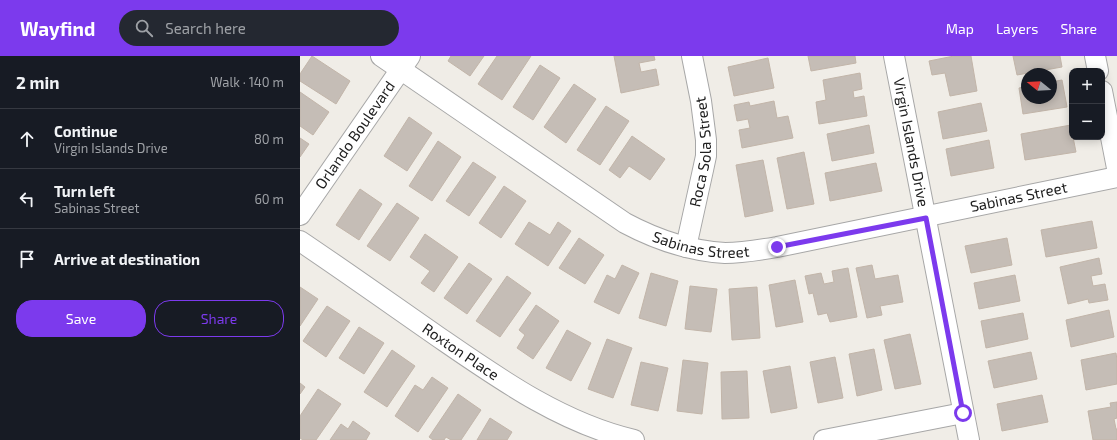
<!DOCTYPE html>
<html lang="en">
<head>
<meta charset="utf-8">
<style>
	:root { --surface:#171b24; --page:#242831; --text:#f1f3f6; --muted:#9ea1a6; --line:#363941; --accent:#7c3aed }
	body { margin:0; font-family:"Exo 2",sans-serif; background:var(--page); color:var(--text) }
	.controls { position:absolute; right:12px; top:12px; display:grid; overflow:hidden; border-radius:8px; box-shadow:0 2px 10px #0003 }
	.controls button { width:36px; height:36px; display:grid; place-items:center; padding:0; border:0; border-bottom:1px solid var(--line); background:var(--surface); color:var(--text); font:20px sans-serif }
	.compass { position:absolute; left:721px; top:12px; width:36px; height:36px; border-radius:50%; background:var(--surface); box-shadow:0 2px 10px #0003; rotate:288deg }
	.stop { position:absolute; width:12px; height:12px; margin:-9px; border:3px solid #7c3aed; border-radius:50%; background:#fff }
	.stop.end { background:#7c3aed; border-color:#fff; box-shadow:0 1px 4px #0008 }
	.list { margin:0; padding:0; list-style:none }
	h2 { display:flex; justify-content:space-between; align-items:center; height:52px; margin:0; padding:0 16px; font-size:17px }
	h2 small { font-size:13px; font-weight:400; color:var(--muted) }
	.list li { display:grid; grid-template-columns:26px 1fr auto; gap:12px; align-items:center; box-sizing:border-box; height:60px; padding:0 16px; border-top:1px solid var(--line) }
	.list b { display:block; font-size:15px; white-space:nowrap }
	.list p { margin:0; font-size:13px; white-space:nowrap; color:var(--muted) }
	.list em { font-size:13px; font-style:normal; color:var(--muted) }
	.actions { display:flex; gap:8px; padding:12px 16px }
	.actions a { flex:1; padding:9px 0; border:1px solid var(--accent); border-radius:16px; text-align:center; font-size:14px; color:var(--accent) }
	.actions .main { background:var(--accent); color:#fff }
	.icon { flex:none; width:22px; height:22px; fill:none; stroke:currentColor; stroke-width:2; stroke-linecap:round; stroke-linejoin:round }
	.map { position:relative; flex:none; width:817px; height:384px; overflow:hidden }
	header { display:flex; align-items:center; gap:24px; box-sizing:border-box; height:56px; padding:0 20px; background:var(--accent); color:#fff }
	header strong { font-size:19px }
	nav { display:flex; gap:22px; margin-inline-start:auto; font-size:14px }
	.search { width:280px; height:36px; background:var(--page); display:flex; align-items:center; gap:10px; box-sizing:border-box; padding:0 14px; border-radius:22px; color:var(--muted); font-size:15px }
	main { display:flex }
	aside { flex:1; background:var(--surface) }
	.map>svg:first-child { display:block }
</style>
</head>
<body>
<header>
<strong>Wayfind</strong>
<div class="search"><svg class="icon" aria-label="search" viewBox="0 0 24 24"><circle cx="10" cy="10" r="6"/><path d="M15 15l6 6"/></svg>Search here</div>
<nav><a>Map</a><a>Layers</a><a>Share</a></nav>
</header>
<main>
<aside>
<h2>2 min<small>Walk · 140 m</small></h2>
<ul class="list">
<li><svg class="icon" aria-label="ahead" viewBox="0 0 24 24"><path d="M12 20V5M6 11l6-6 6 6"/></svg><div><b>Continue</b><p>Virgin Islands Drive</p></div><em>80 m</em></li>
<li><svg class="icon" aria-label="left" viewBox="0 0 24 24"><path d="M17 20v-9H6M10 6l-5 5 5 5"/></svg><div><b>Turn left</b><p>Sabinas Street</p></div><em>60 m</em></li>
<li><svg class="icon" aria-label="arrive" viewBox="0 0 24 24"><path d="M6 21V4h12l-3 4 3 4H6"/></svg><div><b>Arrive at destination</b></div></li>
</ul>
<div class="actions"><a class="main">Save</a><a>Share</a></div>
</aside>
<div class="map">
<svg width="817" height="384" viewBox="0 0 817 384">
	<rect width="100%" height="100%" fill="#f0ede7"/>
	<g fill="#c5bdb6" stroke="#c2b5a9">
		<polygon points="12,0 50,25 36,48 0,25 0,18"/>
		<polygon points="151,0 184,0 170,20 148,5"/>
		<polygon points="197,0 231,0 202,44 178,28"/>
		<polygon points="314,0 354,0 355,4 339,7 341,16 356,13 359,29 321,37"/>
		<polygon points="508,0 555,0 556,7 511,15"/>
		<polygon points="654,0 671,0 677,35 650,40 645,17 632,19 629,5"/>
		<polygon points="713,0 760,0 762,11 717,19"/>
		<polygon points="468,2 474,32 434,40 428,11"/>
		<polygon points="240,9 260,22 233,64 213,51"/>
		<polygon points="560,17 562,33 553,35 554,42 564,40 567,60 519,68 516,46 526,44 523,24"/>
		<polygon points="762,24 767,51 723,58 719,32 727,30 727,42 751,42 751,26"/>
		<polygon points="274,28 296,43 266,87 244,71"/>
		<polygon points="0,36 29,56 13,79 0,70"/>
		<polygon points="474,45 477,62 488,60 493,82 442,92 439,74 450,72 448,63 437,65 434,49 449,46 450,50"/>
		<polygon points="681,47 687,75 643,83 638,56"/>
		<polygon points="306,50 329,65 300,109 277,94"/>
		<polygon points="109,61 132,77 107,115 84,100"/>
		<polygon points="569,69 574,97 532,105 527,78"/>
		<polygon points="771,69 772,81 773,81 776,96 725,104 721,78"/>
		<polygon points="332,80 365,103 350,124 329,110 320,122 309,114"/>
		<polygon points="0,82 9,88 0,101"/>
		<polygon points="689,84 694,112 651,120 646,93"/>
		<polygon points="138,85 161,101 132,145 109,130"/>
		<polygon points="504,96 514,148 487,153 477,102"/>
		<polygon points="463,104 473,155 445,161 436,109"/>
		<polygon points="173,106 196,121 169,160 146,145"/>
		<polygon points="576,107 582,135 530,145 525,117"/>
		<polygon points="204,130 226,145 201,182 179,167"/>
		<polygon points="60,133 82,148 59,184 36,169"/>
		<polygon points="97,147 119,162 90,205 67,190"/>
		<polygon points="792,165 797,192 746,201 741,174"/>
		<polygon points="229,166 250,179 258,166 271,175 248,210 215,188"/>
		<polygon points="125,178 158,201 134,236 121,227 130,215 110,201"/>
		<polygon points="279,182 304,199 285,228 259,212"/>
		<polygon points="707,182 712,209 671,217 665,190"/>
		<polygon points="799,202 802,218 791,220 793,230 805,228 808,244 789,247 788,243 768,248 760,211"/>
		<polygon points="169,207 192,223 167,258 144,242"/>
		<polygon points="322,209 339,217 319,258 294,246 307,219 315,223"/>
		<polygon points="572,209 575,223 598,219 603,246 580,250 582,259 567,262 556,212"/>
		<polygon points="548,212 557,261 530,266 527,257 518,259 513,237 509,238 505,220 521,217 524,228 534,226 532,215"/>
		<polygon points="351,217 378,225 366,270 339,262"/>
		<polygon points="715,219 720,245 679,253 674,227"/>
		<polygon points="207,220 231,237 200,281 176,265"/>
		<polygon points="495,224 503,266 476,271 469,229"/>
		<polygon points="390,230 417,233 411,276 385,273"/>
		<polygon points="0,231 18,243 0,270"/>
		<polygon points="457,231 460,282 432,284 429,233"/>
		<polygon points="236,249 259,265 233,303 217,292 225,279 219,274"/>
		<polygon points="27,250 50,265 26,301 3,285"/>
		<polygon points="809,254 814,281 771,291 766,264"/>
		<polygon points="723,257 728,283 686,292 681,265"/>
		<polygon points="59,271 84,287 64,318 39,302"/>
		<polygon points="267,274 291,287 271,325 246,312"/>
		<polygon points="610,278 621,328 595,333 584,284"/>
		<polygon points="307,283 332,292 313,342 288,333"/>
		<polygon points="574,293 582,334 557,340 549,298"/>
		<polygon points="92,294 115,310 87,351 64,336"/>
		<polygon points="731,296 737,323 694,332 688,305"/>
		<polygon points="816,297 817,304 817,328 786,334 781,304"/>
		<polygon points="535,301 543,342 518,347 510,306"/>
		<polygon points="383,304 408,307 402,358 377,355"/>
		<polygon points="341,306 368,312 358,355 331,349"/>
		<polygon points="490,310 497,352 471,357 463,315"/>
		<polygon points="447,315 449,362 422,363 421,316"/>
		<polygon points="132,321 148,332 118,376 95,360 115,329 123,334"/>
		<polygon points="0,327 5,331 0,338"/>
		<polygon points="18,333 41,348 16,384 3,384 0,382 0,360"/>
		<polygon points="158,338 181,354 161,384 151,384 146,381 144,384 133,384 129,381"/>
		<polygon points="742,339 748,366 702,375 697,348"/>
		<polygon points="817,346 817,362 814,363 816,373 817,373 817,384 793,384 788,355 811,351 810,347"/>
		<polygon points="190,362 212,376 207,384 177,384"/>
		<polygon points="53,365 70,377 66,384 30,384 41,368 48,373"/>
	</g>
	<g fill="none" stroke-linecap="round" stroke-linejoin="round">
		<defs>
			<g id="minor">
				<path id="s1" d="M 81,0 L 325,167 C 355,183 390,195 425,197 C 442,197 460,194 477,191 L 817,121"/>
				<path id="s2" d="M 594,0 L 669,384"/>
				<polyline points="795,0 798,15"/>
				<polyline points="802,35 817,112"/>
				<path id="s3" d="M 0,159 L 110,0"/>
				<path id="s4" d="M 0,185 C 46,216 91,248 137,280 C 198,322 261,367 334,384"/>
				<path id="s5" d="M 386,191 L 403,114 L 406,100 L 406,84 L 401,45 L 392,0"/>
				<polyline points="524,384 663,357"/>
			</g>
		</defs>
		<use href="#minor" stroke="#a7a7a7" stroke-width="22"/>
		<use href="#minor" stroke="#fff" stroke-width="20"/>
	</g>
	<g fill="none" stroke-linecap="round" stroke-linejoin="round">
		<polyline stroke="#7c3aed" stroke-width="5" points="477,191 626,162 663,357"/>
	</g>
	<g text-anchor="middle" stroke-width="3.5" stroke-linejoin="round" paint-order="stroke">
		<g font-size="15" fill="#202020" stroke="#fff">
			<text dy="5" stroke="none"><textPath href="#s3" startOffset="97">Orlando Boulevard</textPath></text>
			<text dy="5" stroke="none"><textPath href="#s2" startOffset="88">Virgin Islands Drive</textPath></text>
			<text dy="5" stroke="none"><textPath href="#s5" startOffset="97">Roca Sola Street</textPath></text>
			<text dy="5" stroke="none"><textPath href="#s1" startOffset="700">Sabinas Street</textPath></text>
			<text dy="5" stroke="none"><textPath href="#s1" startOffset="376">Sabinas Street</textPath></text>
			<text dy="5" stroke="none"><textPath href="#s4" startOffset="195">Roxton Place</textPath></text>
		</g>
	</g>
</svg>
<div class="controls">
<button>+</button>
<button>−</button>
</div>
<svg class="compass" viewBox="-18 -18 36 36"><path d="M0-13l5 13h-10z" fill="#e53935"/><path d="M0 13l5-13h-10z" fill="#9ea1a6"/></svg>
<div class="stop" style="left:663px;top:357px"></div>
<div class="stop end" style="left:477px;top:191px"></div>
</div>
</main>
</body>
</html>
